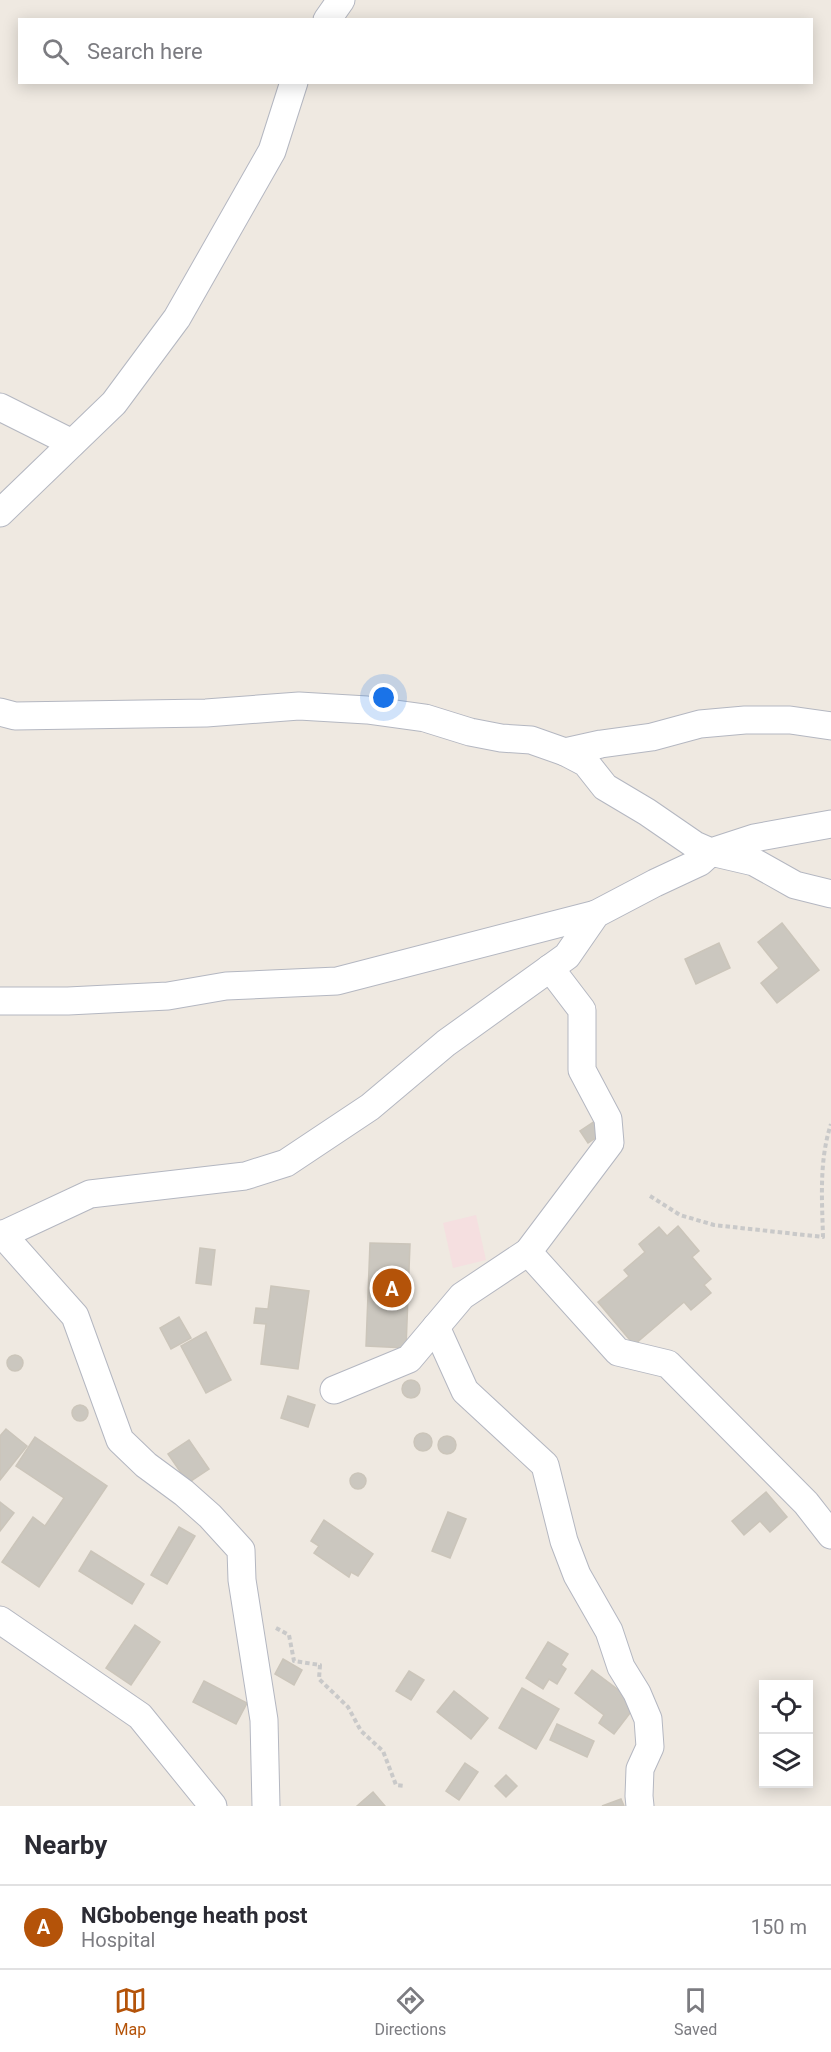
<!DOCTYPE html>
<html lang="en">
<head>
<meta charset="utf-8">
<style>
	:root { --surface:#fff; --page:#f2f2f3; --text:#2b2b33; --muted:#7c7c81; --line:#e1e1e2; --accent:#b45309 }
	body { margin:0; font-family:Roboto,sans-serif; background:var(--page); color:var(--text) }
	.controls { position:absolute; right:18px; bottom:18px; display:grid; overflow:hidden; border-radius:0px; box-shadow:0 3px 15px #0003 }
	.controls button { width:54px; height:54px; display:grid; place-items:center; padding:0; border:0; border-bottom:2px solid var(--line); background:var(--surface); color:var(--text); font:30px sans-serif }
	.you { position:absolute; left:384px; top:698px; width:21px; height:21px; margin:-15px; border:4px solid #fff; border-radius:50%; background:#1a73e8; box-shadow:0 0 0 9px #1a73e833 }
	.badge { display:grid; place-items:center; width:39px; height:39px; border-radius:50%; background:var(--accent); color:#fff; font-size:20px; font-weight:700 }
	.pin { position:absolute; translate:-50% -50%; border:3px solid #fff; box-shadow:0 2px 6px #0006 }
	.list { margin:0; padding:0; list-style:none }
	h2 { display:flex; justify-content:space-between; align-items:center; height:78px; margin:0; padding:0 24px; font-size:26px }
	h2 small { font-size:20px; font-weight:400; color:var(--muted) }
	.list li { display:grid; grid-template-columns:39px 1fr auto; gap:18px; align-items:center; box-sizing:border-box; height:84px; padding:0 24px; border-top:2px solid var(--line) }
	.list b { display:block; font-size:22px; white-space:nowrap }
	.list p { margin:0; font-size:20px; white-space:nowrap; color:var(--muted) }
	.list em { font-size:20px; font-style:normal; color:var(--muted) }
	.icon { flex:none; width:33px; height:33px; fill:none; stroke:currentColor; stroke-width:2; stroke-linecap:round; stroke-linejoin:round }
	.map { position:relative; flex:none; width:831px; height:1806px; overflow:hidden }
	.search { position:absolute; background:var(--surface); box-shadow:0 3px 15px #0003; left:18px; right:18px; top:18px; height:66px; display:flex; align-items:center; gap:15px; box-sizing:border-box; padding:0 21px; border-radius:0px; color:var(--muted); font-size:22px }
	.sheet { height:162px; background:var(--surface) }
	nav { display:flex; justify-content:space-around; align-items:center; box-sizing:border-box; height:84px; border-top:2px solid var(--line); background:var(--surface); font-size:16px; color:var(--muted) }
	nav a { display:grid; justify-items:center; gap:3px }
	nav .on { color:var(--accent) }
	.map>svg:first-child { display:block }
</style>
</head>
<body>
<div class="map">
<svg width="831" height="1806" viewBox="0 0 831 1806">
	<rect width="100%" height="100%" fill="#efe9e1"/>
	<polygon fill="#f5dfe0" points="476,1215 486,1260 453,1268 443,1223"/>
	<g fill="#cbc7bf" stroke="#cbc5ba" stroke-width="1.5">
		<polygon points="782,923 819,970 777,1003 761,983 779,968 758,942"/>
		<polygon points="719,943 730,968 696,984 685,959"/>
		<polygon points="595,1121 603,1133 588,1143 580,1131"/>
		<polygon points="678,1226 699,1251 692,1257 711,1279 704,1285 711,1293 691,1310 684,1302 634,1345 598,1302 629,1276 624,1270 645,1252 639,1244 659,1227 667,1236"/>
		<polygon points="370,1243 410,1244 406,1348 366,1346"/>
		<polygon points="200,1248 215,1250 211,1285 196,1283"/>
		<polygon points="271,1286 309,1291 298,1369 261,1364 266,1324 254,1323 256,1308 268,1309"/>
		<polygon points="179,1317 191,1338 171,1349 160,1328"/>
		<polygon points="206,1332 231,1380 206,1393 181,1346"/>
		<circle cx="15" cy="1363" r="8"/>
		<circle cx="411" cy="1389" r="9"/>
		<polygon points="288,1396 315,1405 308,1427 281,1418"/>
		<circle cx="80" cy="1413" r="8"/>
		<polygon points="6,1429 27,1446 0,1480 0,1436"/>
		<circle cx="423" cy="1442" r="9"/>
		<circle cx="447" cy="1445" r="9"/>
		<polygon points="35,1437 107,1486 39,1587 2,1562 33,1517 45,1526 64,1498 16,1466"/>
		<polygon points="189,1440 209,1469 188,1483 168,1454"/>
		<circle cx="358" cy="1481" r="8"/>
		<polygon points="766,1492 787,1517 770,1532 760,1521 744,1535 732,1521"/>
		<polygon points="0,1502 14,1513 0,1531"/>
		<polygon points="448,1512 466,1519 450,1558 432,1551"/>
		<polygon points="324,1520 373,1554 358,1576 351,1572 349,1577 314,1553 319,1546 311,1541"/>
		<polygon points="179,1527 195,1536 167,1584 151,1575"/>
		<polygon points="91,1551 144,1584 132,1604 79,1571"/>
		<polygon points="135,1625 160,1642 131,1685 106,1668"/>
		<polygon points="548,1642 568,1654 561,1665 566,1669 557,1684 549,1679 543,1689 526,1678"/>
		<polygon points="283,1659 302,1670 294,1685 275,1674"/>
		<polygon points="592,1670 637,1704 614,1734 599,1723 604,1715 575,1693"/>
		<polygon points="409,1671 424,1680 411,1700 396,1691"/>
		<polygon points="204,1681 247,1703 236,1724 193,1702"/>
		<polygon points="522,1688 559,1709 536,1749 499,1728"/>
		<polygon points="454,1691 488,1718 471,1739 437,1712"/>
		<polygon points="557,1724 594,1741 587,1757 550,1740"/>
		<polygon points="465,1763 478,1772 459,1800 446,1791"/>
		<polygon points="506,1775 517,1786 506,1797 495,1786"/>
		<polygon points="373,1792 385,1806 357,1806"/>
		<polygon points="621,1799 624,1806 602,1806"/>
	</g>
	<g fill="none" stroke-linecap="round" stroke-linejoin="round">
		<defs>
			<g id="street">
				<polyline points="327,20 341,0"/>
				<polyline points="0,407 72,443"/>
				<polyline points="0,513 114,403 177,318 272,151 294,82"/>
				<polyline points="0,712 15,716 206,713 299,706 367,710 425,718 470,732 501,738 531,740 565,752 601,744 652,737 700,724 745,720 790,720 831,726"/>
				<polyline points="565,752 586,763 605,787 647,812 695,845 711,852 754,838 831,824"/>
				<polyline points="0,1001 68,1001 168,996 226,986 337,981 596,914"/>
				<polyline points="2,1234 75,1316 120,1440 146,1465 184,1493 210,1516 241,1550 242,1580 264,1720 266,1806"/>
				<polyline points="0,1236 90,1194 245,1176 286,1163 370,1107 446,1043 567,956 596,914 655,883 700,862 711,852 754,862 795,885 831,894"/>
				<polyline points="528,1252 618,1352 668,1364 806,1503 831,1535"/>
				<polyline points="436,1327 465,1391 545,1465 564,1541 577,1575 609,1631 621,1667 637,1693 648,1719 650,1747 640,1769 639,1796 640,1806"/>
				<polyline points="334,1390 409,1359 462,1296 528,1252 610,1143 608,1119 582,1070 582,1010 550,968"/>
				<polyline points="0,1620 140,1716 213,1806"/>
			</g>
		</defs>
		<use href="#street" stroke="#b4b7c1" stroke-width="29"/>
		<g stroke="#c9c9c9" stroke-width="4" stroke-dasharray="4.5 3" stroke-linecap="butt">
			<path d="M 650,1196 L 680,1215 L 714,1225 L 823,1237 C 822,1199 819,1160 831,1124"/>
			<polyline points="276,1628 289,1635 294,1661 320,1665 319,1679 348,1707 361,1731 383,1751 396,1785 405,1786"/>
		</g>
		<use href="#street" stroke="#fff" stroke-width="27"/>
	</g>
</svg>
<div class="controls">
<button><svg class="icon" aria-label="locate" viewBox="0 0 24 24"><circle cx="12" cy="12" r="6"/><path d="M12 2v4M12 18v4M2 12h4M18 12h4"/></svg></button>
<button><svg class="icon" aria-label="layers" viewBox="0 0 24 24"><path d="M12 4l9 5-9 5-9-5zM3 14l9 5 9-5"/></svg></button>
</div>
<div class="you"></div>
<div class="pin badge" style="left:392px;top:1288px">A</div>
<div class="search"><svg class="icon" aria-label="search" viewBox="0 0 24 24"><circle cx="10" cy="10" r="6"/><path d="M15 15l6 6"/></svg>Search here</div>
</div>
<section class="sheet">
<h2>Nearby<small></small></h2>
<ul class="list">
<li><span class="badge">A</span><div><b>NGbobenge heath post</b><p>Hospital</p></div><em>150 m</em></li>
</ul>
</section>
<nav>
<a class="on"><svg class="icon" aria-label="map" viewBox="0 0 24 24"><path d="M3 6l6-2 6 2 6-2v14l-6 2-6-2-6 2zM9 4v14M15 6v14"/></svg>Map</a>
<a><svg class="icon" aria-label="directions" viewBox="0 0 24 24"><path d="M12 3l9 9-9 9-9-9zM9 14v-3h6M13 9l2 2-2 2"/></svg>Directions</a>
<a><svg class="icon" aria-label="saved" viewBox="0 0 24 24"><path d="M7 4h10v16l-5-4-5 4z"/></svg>Saved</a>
</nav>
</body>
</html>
